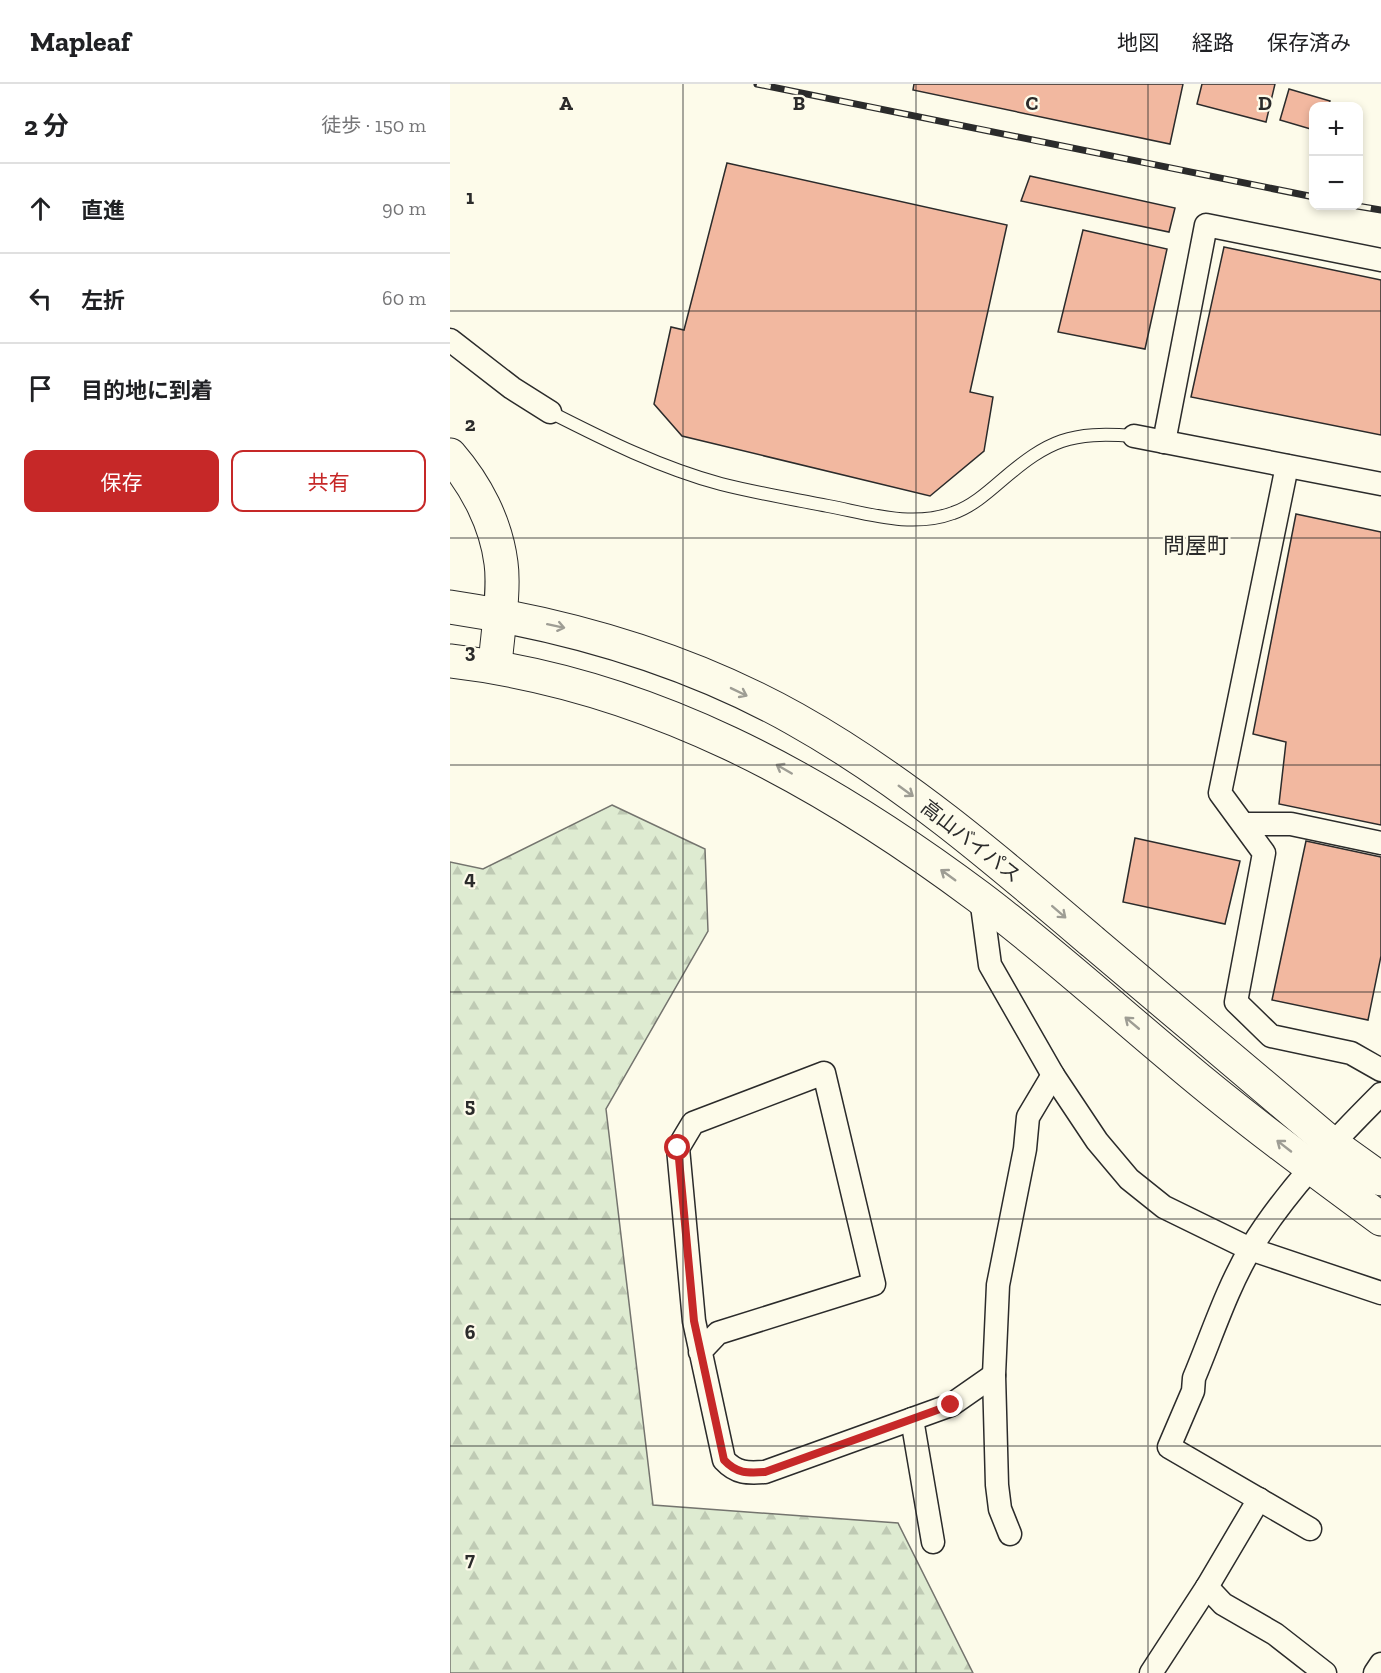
<!DOCTYPE html>
<html lang="ja">
<head>
<meta charset="utf-8">
<style>
	:root { --surface:#fff; --page:#f2f2f2; --text:#202124; --muted:#757577; --line:#e0e0e0; --accent:#c62828 }
	body { margin:0; font-family:"Zilla Slab","Noto Sans JP",serif; background:var(--page); color:var(--text) }
	.controls { position:absolute; right:18px; top:18px; display:grid; overflow:hidden; border-radius:12px; box-shadow:0 3px 9px #0003 }
	.controls button { width:54px; height:54px; display:grid; place-items:center; padding:0; border:0; border-bottom:2px solid var(--line); background:var(--surface); color:var(--text); font:30px sans-serif }
	.stop { position:absolute; width:18px; height:18px; margin:-14px; border:4px solid #c62828; border-radius:50%; background:#fff }
	.stop.end { background:#c62828; border-color:#fff; box-shadow:0 2px 6px #0008 }
	.list { margin:0; padding:0; list-style:none }
	h2 { display:flex; justify-content:space-between; align-items:center; height:78px; margin:0; padding:0 24px; font-size:26px }
	h2 small { font-size:20px; font-weight:400; color:var(--muted) }
	.list li { display:grid; grid-template-columns:39px 1fr auto; gap:18px; align-items:center; box-sizing:border-box; height:90px; padding:0 24px; border-top:2px solid var(--line) }
	.list b { display:block; font-size:22px; white-space:nowrap }
	.list em { font-size:20px; font-style:normal; color:var(--muted) }
	.actions { display:flex; gap:12px; padding:18px 24px }
	.actions a { flex:1; padding:14px 0; border:2px solid var(--accent); border-radius:12px; text-align:center; font-size:21px; color:var(--accent) }
	.actions .main { background:var(--accent); color:#fff }
	.icon { flex:none; width:33px; height:33px; fill:none; stroke:currentColor; stroke-width:2; stroke-linecap:round; stroke-linejoin:round }
	.map { position:relative; flex:none; width:931px; height:1589px; overflow:hidden }
	header { display:flex; align-items:center; gap:36px; box-sizing:border-box; height:84px; padding:0 30px; background:var(--surface); border-bottom:2px solid var(--line) }
	header strong { font-size:28px }
	nav { display:flex; gap:33px; margin-inline-start:auto; font-size:21px }
	main { display:flex }
	aside { flex:1; background:var(--surface) }
	.map>svg:first-child { display:block }
</style>
</head>
<body>
<header>
<strong>Mapleaf</strong>
<nav><a>地図</a><a>経路</a><a>保存済み</a></nav>
</header>
<main>
<aside>
<h2>2 分<small>徒歩 · 150 m</small></h2>
<ul class="list">
<li><svg class="icon" aria-label="ahead" viewBox="0 0 24 24"><path d="M12 20V5M6 11l6-6 6 6"/></svg><div><b>直進</b></div><em>90 m</em></li>
<li><svg class="icon" aria-label="left" viewBox="0 0 24 24"><path d="M17 20v-9H6M10 6l-5 5 5 5"/></svg><div><b>左折</b></div><em>60 m</em></li>
<li><svg class="icon" aria-label="arrive" viewBox="0 0 24 24"><path d="M6 21V4h12l-3 4 3 4H6"/></svg><div><b>目的地に到着</b></div></li>
</ul>
<div class="actions"><a class="main">保存</a><a>共有</a></div>
</aside>
<div class="map">
<svg width="931" height="1589" viewBox="0 0 931 1589">
	<defs>
		<pattern id="forest-firs" width="22" height="20" patternUnits="userSpaceOnUse" patternTransform="scale(1.5)"><rect width="22" height="20" fill="#deebd1"/><path d="M5 1l3.5 6h-7zM16 11l3.5 6h-7z" fill="#bfcab4"/></pattern>
	</defs>
	<rect width="100%" height="100%" fill="#fdfbea"/>
	<polygon fill="url(#forest-firs)" stroke="#74746e" stroke-width="1.5" points="162,721 255,765 258,847 156,1025 203,1421 448,1439 523,1589 0,1589 0,778 33,785"/>
	<g fill="#f2b8a0" stroke="#2b2b2b" stroke-width="1.5">
		<polygon points="464,0 733,0 720,60 463,6"/>
		<polygon points="752,0 825,0 816,38 747,20"/>
		<polygon points="839,5 880,17 878,22 864,22 864,46 830,36"/>
		<polygon points="277,79 557,141 520,308 543,313 534,367 480,412 232,352 204,320 221,243 234,246"/>
		<polygon points="580,92 725,124 719,148 571,117"/>
		<polygon points="633,146 717,165 695,265 608,248"/>
		<polygon points="774,163 931,196 931,351 741,313"/>
		<polygon points="846,430 931,448 931,741 829,720 836,658 803,650"/>
		<polygon points="685,754 790,777 775,840 673,818"/>
		<polygon points="856,757 931,773 931,872 918,936 822,916"/>
	</g>
	<g fill="none" stroke-linecap="round" stroke-linejoin="round">
		<defs>
			<path id="lane" d="M 100,328 C 155,356 211,384 271,400 C 306,409 343,415 378,422 C 420,430 462,444 503,429 C 521,423 537,409 552,396 C 599,356 620,347 684,352"/>
			<g id="street">
				<polyline points="0,256 62,304 100,328"/>
				<polyline points="684,352 931,400"/>
				<polyline points="714,358 756,141 931,176"/>
				<polyline points="837,382 770,709 814,769 786,918 821,952 901,969 931,986"/>
				<polyline points="794,740 841,740 931,759"/>
				<polyline points="531,814 540,881 603,991 647,1057 679,1095 714,1123 800,1165 931,1209"/>
				<path d="M 250,1268 L 268,1249 L 424,1200 L 374,989 L 243,1039 L 228,1064 L 244,1237 L 274,1376 C 287,1390 298,1389 315,1388 L 501,1321 L 544,1291"/>
				<polyline points="462,1335 483,1458"/>
				<path d="M 860,1445 L 719,1363 L 743,1307 L 744,1294 C 762,1251 777,1204 801,1164 C 835,1108 885,1056 931,1010"/>
				<polyline points="560,1450 550,1425 547,1401 544,1291 548,1201 575,1065 578,1033 603,991"/>
				<polyline points="757,1503 773,1520 825,1550 875,1589"/>
				<polyline points="701,1589 757,1503 809,1415"/>
				<polyline points="925,1589 931,1580"/>
			</g>
			<path id="primary" d="M 0,371 C 26,401 46,439 51,479 C 55,507 47,553 45,582"/>
			<g id="highway">
				<path d="M 0,523 C 120,541 238,575 345,635 C 454,696 549,778 644,859 C 723,926 803,993 882,1060 L 931,1095"/>
				<path d="M 0,577 C 199,600 371,695 529,813 C 598,865 663,924 729,979 C 794,1034 863,1085 931,1135"/>
			</g>
		</defs>
		<use href="#lane" stroke="#2b2b2b" stroke-width="14"/>
		<use href="#street" stroke="#2b2b2b" stroke-width="25"/>
		<use href="#primary" stroke="#2b2b2b" stroke-width="35"/>
		<use href="#highway" stroke="#2b2b2b" stroke-width="35"/>
		<use href="#lane" stroke="#fdfbea" stroke-width="12"/>
		<use href="#street" stroke="#fdfbea" stroke-width="22"/>
		<use href="#primary" stroke="#fdfbea" stroke-width="33"/>
		<use href="#highway" stroke="#fdfbea" stroke-width="33"/>
		<defs>
			<g id="rail">
				<polyline points="307,0 864,113"/>
				<polyline points="907,122 931,126"/>
			</g>
		</defs>
		<use href="#rail" stroke="#2b2b2b" stroke-width="7"/>
		<use href="#rail" stroke="#fdfbea" stroke-width="4.5" stroke-dasharray="14" stroke-linecap="butt"/>
	</g>
	<defs><path id="oneway-shaft" d="M-6 0H5M1.5-3L5.5 0L1.5 3" fill="none" stroke-width="1.6" stroke-linecap="round" stroke-linejoin="round" transform="scale(1.5)"/></defs>
	<g stroke="#9e9d94">
		<use href="#oneway-shaft" transform="translate(106 542) rotate(12)"/>
		<use href="#oneway-shaft" transform="translate(289 608) rotate(26)"/>
		<use href="#oneway-shaft" transform="translate(334 685) rotate(-150)"/>
		<use href="#oneway-shaft" transform="translate(456 707) rotate(36)"/>
		<use href="#oneway-shaft" transform="translate(498 791) rotate(-144)"/>
		<use href="#oneway-shaft" transform="translate(609 828) rotate(41)"/>
		<use href="#oneway-shaft" transform="translate(682 939) rotate(-140)"/>
		<use href="#oneway-shaft" transform="translate(834 1062) rotate(-142)"/>
	</g>
	<g fill="none" stroke-linecap="round" stroke-linejoin="round">
		<path stroke="#c62828" stroke-width="8" d="M 228,1064 L 244,1237 L 274,1376 C 287,1390 298,1389 315,1388 L 501,1321"/>
	</g>
	<path fill="none" stroke="#2b2b2b" stroke-width="1.5" stroke-opacity="0.55" d="M 233,0 L 233,1589M 466,0 L 466,1589M 698,0 L 698,1589M 0,227 L 931,227M 0,454 L 931,454M 0,681 L 931,681M 0,908 L 931,908M 0,1135 L 931,1135M 0,1362 L 931,1362"/>
	<g text-anchor="middle" stroke-width="4.5" stroke-linejoin="round" paint-order="stroke">
		<g font-size="20" fill="#2b2b2b" stroke="#fdfbea">
			<text transform="translate(521 757) rotate(38)" y="7">高山バイパス</text>
		</g>
		<g font-size="22" fill="#2b2b2b" stroke="#fdfbea">
			<text x="746" y="469">問屋町</text>
		</g>
	</g>
	<g font-size="20" text-anchor="middle" font-weight="bold" fill="#2b2b2b" stroke="#fdfbea" stroke-width="4.5" stroke-linejoin="round" paint-order="stroke">
		<text x="116" y="26">A</text>
		<text x="349" y="26">B</text>
		<text x="582" y="26">C</text>
		<text x="815" y="26">D</text>
		<text x="20" y="120">1</text>
		<text x="20" y="347">2</text>
		<text x="20" y="574">3</text>
		<text x="20" y="801">4</text>
		<text x="20" y="1028">5</text>
		<text x="20" y="1255">6</text>
		<text x="20" y="1482">7</text>
	</g>
</svg>
<div class="controls">
<button>+</button>
<button>−</button>
</div>
<div class="stop" style="left:228px;top:1064px"></div>
<div class="stop end" style="left:501px;top:1321px"></div>
</div>
</main>
</body>
</html>
